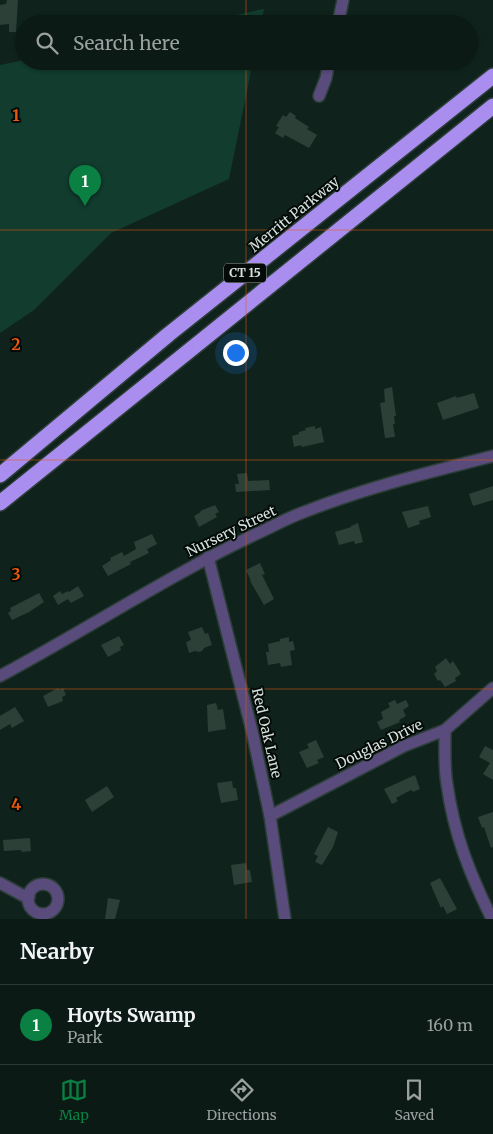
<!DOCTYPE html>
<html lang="en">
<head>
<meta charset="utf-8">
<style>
	:root { --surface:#0b1a15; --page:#14231e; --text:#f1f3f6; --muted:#9aa1a0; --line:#2b3834; --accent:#0b8043 }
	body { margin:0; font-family:Merriweather,serif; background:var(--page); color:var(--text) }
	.you { position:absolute; left:235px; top:352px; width:18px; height:18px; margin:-12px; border:4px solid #fff; border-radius:50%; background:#1a73e8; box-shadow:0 0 0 8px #1a73e833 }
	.badge { display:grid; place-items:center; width:32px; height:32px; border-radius:50%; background:var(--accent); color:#fff; font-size:16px; font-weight:700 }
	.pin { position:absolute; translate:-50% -41px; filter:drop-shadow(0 1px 2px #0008) }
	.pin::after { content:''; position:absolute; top:26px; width:18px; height:15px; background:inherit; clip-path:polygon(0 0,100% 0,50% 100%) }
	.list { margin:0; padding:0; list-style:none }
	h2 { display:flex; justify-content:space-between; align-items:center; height:65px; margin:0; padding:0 20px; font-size:21px }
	h2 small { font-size:16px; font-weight:400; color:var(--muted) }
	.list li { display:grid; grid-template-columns:32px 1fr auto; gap:15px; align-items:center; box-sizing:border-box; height:80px; padding:0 20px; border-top:1px solid var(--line) }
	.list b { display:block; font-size:19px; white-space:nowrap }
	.list p { margin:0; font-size:16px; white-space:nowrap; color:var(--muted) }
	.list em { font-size:16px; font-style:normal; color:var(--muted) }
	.icon { flex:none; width:28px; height:28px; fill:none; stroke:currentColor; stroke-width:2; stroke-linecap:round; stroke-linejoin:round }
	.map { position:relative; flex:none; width:493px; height:919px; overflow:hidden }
	.search { position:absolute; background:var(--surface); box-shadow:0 1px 4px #0004; left:15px; right:15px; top:15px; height:55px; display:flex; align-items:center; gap:12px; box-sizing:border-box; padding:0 18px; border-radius:28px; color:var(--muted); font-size:19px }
	.sheet { height:145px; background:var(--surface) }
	nav { display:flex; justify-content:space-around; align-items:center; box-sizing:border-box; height:70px; border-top:1px solid var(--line); background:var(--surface); font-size:14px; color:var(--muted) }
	nav a { display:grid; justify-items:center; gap:2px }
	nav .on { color:var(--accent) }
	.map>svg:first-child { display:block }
</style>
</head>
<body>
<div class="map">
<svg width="493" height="919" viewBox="0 0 493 919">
	<rect width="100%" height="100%" fill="#0f231c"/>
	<g fill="#113c2e">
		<polygon points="264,9 261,24 193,24"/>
		<polygon points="24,60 253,61 229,179 111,233 34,310 0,333 0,65"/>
	</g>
	<g fill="#2c4038">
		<polygon points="7,0 18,0 16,32 9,32 9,24 0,25 0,5 6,4"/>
		<polygon points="290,112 296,116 295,118 309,127 307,129 317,135 309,148 285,135 283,138 275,133 279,127 276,126 283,115 286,117"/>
		<polygon points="392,387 396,416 394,416 395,424 393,424 395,437 385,438 380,403 385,402 384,389"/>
		<polygon points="474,393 479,408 443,420 437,403 456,396 457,398"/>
		<polygon points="315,426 315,429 321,427 324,442 302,447 301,445 294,447 292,436 299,434 299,432 306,430 305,428"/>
		<polygon points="247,473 248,481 269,480 270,490 236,492 235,484 239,484 237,474"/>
		<polygon points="493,486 493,500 473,506 469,494"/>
		<polygon points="215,505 219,512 215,514 217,517 199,527 194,516 201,512 200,511"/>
		<polygon points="428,506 431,517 419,521 420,524 408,528 402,512"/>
		<polygon points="358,523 363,542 355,544 354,541 339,545 335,532 351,527 351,526"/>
		<polygon points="152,534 157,544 147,549 149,553 130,562 131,564 108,576 102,566 111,560 110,558 122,552 124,556 136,549 134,542"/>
		<polygon points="260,563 265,574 262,575 274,599 264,605 250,581 251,581 246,570"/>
		<polygon points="78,586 84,596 71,603 68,599 58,605 53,596 60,591 62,594 68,591 69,592"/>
		<polygon points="39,593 44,602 29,612 12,620 8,613 11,611 10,608"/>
		<polygon points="202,627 205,634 208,633 212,645 204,648 202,651 199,652 195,651 189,653 186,642 191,640 188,632"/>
		<polygon points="119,636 124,645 120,647 121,650 108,657 101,645"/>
		<polygon points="289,637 289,642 293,641 295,650 290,651 292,665 281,667 280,663 268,665 266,652 269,652 268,644 280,641 280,639"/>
		<polygon points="446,658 450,664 453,661 461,674 455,678 456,681 445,687 440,680 438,681 434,674 437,671 435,667"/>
		<polygon points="58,688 59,690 63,688 66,695 62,697 63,701 48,707 43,696"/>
		<polygon points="395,700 397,704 406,700 409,706 403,710 406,716 399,720 400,722 381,730 377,722 383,719 381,712 390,707 388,703"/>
		<polygon points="216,703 218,710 223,709 226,729 208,732 207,705"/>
		<polygon points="15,707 24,721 12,728 10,724 0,730 0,716"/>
		<polygon points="316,740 324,757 317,760 319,763 307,768 299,752 309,748 307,744"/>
		<polygon points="485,746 493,750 493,780 483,774 490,763 479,757"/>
		<polygon points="415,775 420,789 413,792 412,790 409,791 396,798 398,801 392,804 384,789"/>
		<polygon points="232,781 233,788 236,788 238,800 221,803 217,783"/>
		<polygon points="107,786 114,797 92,812 85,800"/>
		<polygon points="493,812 493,847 491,848 484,827 482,828 478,817"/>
		<polygon points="328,827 338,832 333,847 322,865 315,862 318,856 314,854"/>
		<polygon points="30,838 31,851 22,852 21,850 4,851 3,840"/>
		<polygon points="246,863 247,870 250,870 252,882 234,885 231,865"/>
		<polygon points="440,878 457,909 447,914 443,906 441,908 430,883"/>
		<polygon points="108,898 120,900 115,919 105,919"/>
	</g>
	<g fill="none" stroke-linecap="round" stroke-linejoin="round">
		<defs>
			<g id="minor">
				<polyline points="338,24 343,0"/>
				<polyline points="319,96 326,78 329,61"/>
				<polyline points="208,557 252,731 270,816 285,919"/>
				<path d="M 0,676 C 86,630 168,576 256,534 C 272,527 287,518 304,512 C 365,488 429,472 493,456"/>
				<path d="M 445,730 C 445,748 444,767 447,784 C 454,835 470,874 492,919"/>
				<polyline points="270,816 404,746 445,730 493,688"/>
				<polyline points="0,883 24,896 29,897"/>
				<circle cx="43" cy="899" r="15"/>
			</g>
			<g id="highway">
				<polyline points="0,475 169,334 493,76"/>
				<polyline points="0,503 493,106"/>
			</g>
		</defs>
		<use href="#minor" stroke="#2b3e37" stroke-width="14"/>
		<use href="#highway" stroke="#2b3e37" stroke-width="18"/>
		<use href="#minor" stroke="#594b7c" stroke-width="11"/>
		<use href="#highway" stroke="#a98ef0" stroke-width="15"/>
	</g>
	<path fill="none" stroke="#e8590c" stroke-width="1" stroke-opacity="0.55" d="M 246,0 L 246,24M 246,61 L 246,919M 0,230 L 493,230M 0,460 L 493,460M 0,689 L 493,689"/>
	<g text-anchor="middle" stroke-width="4" stroke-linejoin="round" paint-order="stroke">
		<rect fill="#040a07" stroke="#98a29e" stroke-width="1" x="224" y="263.5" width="42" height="19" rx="4"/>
		<g font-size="12" font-weight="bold" fill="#d7e3de">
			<text x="245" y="277">CT 15</text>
		</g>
		<g font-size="14" fill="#d7e3de" stroke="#040a07">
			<text transform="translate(294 214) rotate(-39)" y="5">Merritt Parkway</text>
			<text transform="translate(231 531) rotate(-26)" y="5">Nursery Street</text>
			<text transform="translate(267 733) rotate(77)" y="5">Red Oak Lane</text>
			<text transform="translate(379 744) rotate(-26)" y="5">Douglas Drive</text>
		</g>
	</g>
	<g font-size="16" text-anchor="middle" font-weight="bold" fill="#e8590c" stroke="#040a07" stroke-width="4" stroke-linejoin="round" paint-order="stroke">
		<text x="16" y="121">1</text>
		<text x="16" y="350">2</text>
		<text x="16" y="580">3</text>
		<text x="16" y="810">4</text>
	</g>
</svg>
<div class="you"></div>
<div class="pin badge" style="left:85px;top:206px">1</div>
<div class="search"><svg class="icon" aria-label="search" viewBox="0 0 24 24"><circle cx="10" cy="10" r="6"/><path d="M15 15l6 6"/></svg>Search here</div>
</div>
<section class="sheet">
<h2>Nearby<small></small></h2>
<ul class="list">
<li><span class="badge">1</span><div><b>Hoyts Swamp</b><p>Park</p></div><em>160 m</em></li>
</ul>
</section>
<nav>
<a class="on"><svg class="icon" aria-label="map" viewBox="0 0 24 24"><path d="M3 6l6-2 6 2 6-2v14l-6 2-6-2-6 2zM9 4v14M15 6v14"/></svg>Map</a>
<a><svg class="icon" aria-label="directions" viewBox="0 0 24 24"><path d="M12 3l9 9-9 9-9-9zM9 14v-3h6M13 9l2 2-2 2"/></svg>Directions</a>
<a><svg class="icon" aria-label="saved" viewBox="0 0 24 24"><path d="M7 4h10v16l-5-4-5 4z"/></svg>Saved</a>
</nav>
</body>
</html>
